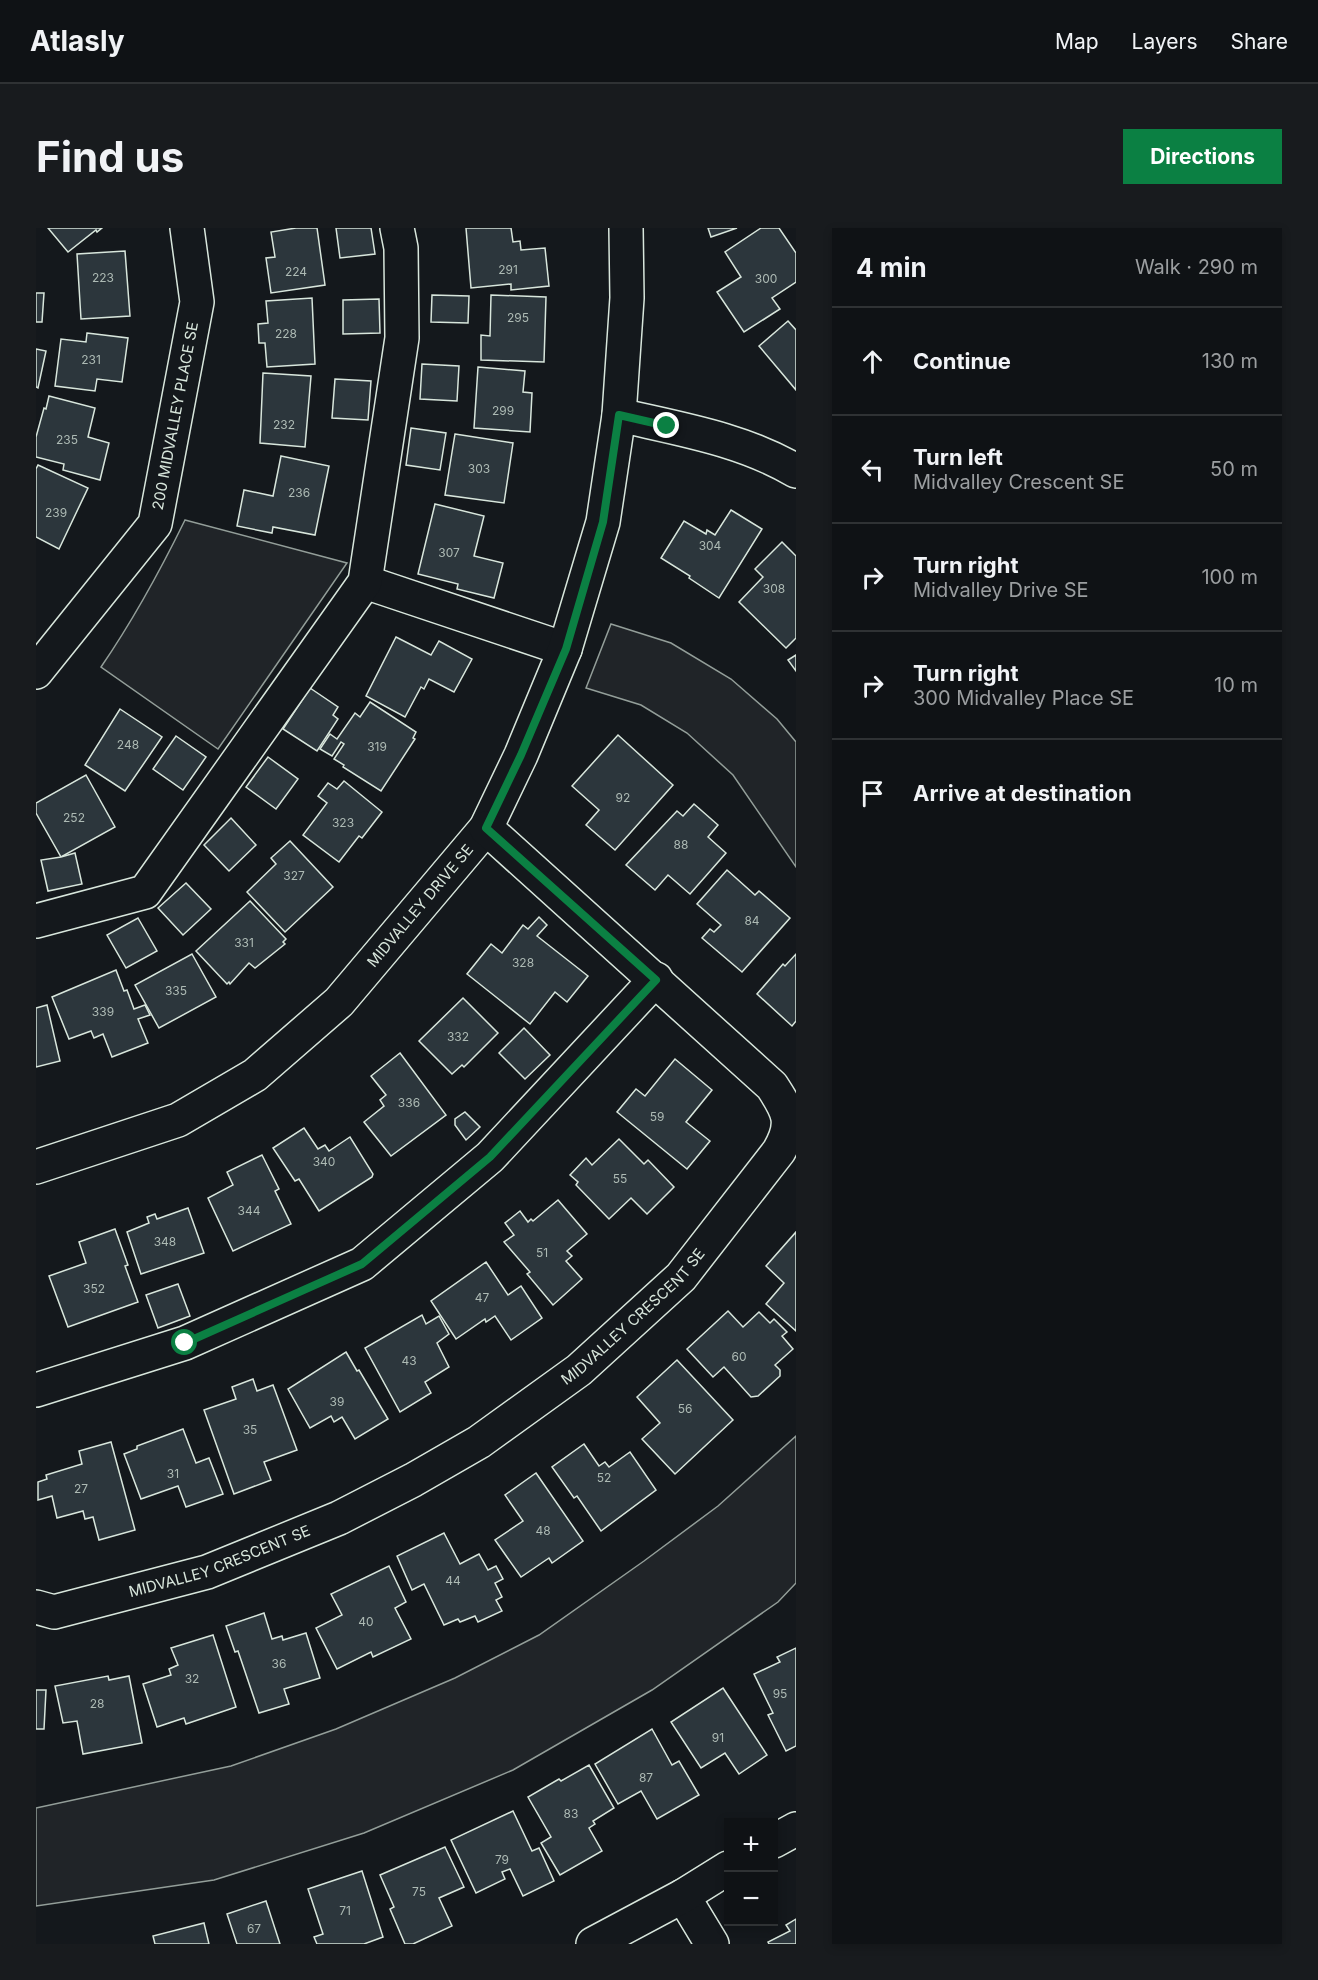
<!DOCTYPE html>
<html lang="en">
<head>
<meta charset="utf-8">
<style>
	:root { --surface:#0f1215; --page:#181b1e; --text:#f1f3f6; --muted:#9b9ea0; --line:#2f3234; --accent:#0b8043 }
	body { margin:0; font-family:Inter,sans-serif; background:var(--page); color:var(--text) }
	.controls { position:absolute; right:18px; bottom:18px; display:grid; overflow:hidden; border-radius:0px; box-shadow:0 3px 9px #0003 }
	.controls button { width:54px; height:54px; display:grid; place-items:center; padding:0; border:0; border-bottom:2px solid var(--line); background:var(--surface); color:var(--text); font:30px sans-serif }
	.stop { position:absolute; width:18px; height:18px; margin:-14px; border:4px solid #0b8043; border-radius:50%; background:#fff }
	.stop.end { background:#0b8043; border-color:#fff; box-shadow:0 2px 6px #0008 }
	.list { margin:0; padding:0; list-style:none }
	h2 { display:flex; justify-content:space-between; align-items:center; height:78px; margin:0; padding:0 24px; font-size:26px }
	h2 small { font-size:20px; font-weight:400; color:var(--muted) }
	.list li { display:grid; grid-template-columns:39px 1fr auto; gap:18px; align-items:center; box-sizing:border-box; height:108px; padding:0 24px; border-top:2px solid var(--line) }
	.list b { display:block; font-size:22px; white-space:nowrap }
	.list p { margin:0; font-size:20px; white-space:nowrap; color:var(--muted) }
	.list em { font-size:20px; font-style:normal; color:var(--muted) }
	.icon { flex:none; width:33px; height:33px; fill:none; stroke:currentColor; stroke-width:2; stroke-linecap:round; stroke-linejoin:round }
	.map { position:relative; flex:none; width:760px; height:1716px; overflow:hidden; border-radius:0px }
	header { display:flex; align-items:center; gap:36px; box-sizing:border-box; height:84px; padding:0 30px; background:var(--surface); border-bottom:2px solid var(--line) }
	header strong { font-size:28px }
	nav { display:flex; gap:33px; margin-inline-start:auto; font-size:21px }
	.intro { display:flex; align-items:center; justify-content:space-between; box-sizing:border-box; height:144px; padding:0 36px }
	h1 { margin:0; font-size:42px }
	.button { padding:15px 27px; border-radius:0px; background:var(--accent); color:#fff; font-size:21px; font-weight:700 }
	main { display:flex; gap:36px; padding:0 36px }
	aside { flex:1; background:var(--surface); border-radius:0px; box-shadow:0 3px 9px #0003 }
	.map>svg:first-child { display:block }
</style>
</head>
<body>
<header>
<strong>Atlasly</strong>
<nav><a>Map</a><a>Layers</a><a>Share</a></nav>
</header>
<div class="intro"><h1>Find us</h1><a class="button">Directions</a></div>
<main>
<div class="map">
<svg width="760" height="1716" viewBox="0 0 760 1716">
	<rect width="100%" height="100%" fill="#14181c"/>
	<g fill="#202428" stroke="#939e99" stroke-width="1.5">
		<path d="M 149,292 L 311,335 L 182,521 L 65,439 C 98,391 123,345 149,292 Z"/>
		<polygon points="575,396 635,415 695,451 741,491 760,514 760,639 697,547 651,505 605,477 550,460"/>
		<polygon points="760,1208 760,1355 742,1374 616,1462 477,1542 328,1605 178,1652 0,1678 0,1580 195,1538 300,1501 419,1450 503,1407 608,1333 682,1278"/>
	</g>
	<g fill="#2c363c" stroke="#d8e6dc" stroke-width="1.5">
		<polygon points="12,0 66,0 61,4 60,2 32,24"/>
		<polygon points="260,0 281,0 289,57 235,65 230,30 239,29 235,4"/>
		<polygon points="300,0 335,0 339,26 304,30"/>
		<polygon points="430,0 475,0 477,14 484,13 485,22 509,20 513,58 475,62 475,56 435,60"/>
		<polygon points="672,0 701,0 675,9"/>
		<polygon points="725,0 743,0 760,25 760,54 736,70 744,81 708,104 681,64 705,49 689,24"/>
		<polygon points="89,23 94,88 45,91 41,26"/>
		<polygon points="0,65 8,65 6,94 0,94"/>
		<polygon points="396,67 433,68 432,95 395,94"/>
		<polygon points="455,67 510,69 508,134 445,132 445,107 454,108"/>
		<polygon points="276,70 279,136 231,139 229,115 223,115 222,96 232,95 230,73"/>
		<polygon points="343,71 344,105 307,106 307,72"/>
		<polygon points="752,93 760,102 760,162 723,118"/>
		<polygon points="51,105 92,110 86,154 61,151 59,163 19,158 25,111 50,114"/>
		<polygon points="0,121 10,123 2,160 0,159"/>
		<polygon points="386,136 423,138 421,173 384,171"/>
		<polygon points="442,139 489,143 487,164 496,165 494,204 438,200"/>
		<polygon points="227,145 275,148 269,219 224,215"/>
		<polygon points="299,151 335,153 332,192 296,190"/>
		<polygon points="13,168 59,180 52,209 73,215 64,252 27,242 28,236 0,229 0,209 8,180 10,181"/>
		<polygon points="375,200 410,205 404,242 370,237"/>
		<polygon points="419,206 477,215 468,275 409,267"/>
		<polygon points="245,228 293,238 279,307 237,299 236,305 201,298 208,262 237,268"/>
		<polygon points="2,237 52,260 23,321 0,309 0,241"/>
		<polygon points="399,276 448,288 438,328 467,335 458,370 421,361 422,356 382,346"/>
		<polygon points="695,282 726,301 683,370 653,350 654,348 625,330 648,293 670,306 671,302 679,307"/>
		<polygon points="746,314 760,328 760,410 750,420 703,374 727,349 719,341"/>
		<polygon points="360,409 395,427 403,413 436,431 418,464 393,451 388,461 385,459 369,489 330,468"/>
		<polygon points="760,427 760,443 752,432"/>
		<polygon points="274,460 302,479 297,487 302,491 281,523 247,501"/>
		<polygon points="334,474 380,504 377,510 379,511 345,563 307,539 308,537 298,531 308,516 305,514 296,528 284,521 294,506 301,511 319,485 324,489"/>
		<polygon points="84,481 126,509 89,563 49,537"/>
		<polygon points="582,507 637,557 579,622 550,597 563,582 536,558"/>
		<polygon points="140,508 170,529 147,562 117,541"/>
		<polygon points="232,529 262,551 240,581 210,559"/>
		<polygon points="50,547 79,599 25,629 0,585 0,575"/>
		<polygon points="308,553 346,584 326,610 323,608 303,634 267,607 291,575 282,568 292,555 301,561"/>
		<polygon points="658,576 682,597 672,609 690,625 654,666 632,647 619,662 590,637 641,583 647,588"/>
		<polygon points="195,590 220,617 193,643 168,617"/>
		<polygon points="254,613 297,659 249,704 211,664 240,636 235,630"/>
		<polygon points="39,625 46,656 12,663 5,632 25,629"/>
		<polygon points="691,642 719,667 723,663 754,690 706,744 666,710 674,701 678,704 685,697 661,676"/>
		<polygon points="150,655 175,681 147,707 122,680"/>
		<polygon points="214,673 250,711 247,714 249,716 219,740 213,735 194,756 193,754 191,756 160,723"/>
		<polygon points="503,689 511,697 501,708 552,748 531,774 519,764 494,796 431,746 455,716 466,725 487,697 492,701"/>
		<polygon points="102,690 121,723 90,740 71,707"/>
		<polygon points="156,726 180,769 123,800 99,757"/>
		<polygon points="760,726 760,793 756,798 721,766 747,736 749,738"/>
		<polygon points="80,742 88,763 91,762 98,781 109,777 114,787 102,791 112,815 76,829 67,806 58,810 55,803 33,811 16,769"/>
		<polygon points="427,770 462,805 428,839 426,837 416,846 383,813"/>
		<polygon points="11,777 24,833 0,839 0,780"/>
		<polygon points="488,800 514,827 489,851 463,825"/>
		<polygon points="364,825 410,887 355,928 328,894 348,878 344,872 350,867 335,848"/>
		<polygon points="639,831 676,862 650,894 674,913 651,941 581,884 600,861 609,868"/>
		<polygon points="429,884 444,899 430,912 419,897 419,891"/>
		<polygon points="268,900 282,921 289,917 293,923 314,909 337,946 336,949 283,983 263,951 259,953 237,920"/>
		<polygon points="583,911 608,936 612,932 638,959 611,986 595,970 573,991 540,957 542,954 534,947 550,930 556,937"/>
		<polygon points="226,927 243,961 239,963 255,996 197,1023 172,970 197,957 191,944"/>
		<polygon points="522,972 551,1006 531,1023 536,1028 530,1033 546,1051 517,1077 491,1046 494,1044 468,1014 478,1007 469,995 484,983 492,994 495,991 497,993"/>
		<polygon points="152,980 168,1025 105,1046 91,1004 113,995 111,989 119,986 121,991"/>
		<polygon points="79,1001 92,1037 89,1038 102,1074 32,1099 13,1048 50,1035 43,1014"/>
		<polygon points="760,1004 760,1103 730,1076 748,1055 730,1038"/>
		<polygon points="450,1034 472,1067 485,1058 506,1090 475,1112 459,1088 450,1094 449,1091 420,1111 395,1073"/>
		<polygon points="142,1056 154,1088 122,1100 110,1067"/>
		<polygon points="692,1083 707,1099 723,1084 734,1095 738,1091 751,1104 746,1108 757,1121 739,1137 744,1142 744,1148 722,1168 715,1169 688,1139 677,1149 651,1121"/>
		<polygon points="386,1087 390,1096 403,1088 413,1106 401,1115 413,1139 389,1154 395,1165 364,1184 329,1120"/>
		<polygon points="310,1124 321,1143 323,1142 352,1191 319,1211 306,1189 298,1194 295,1188 274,1200 252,1161"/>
		<polygon points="641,1132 697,1192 639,1246 606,1211 624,1195 601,1169"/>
		<polygon points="217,1151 221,1163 237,1157 261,1222 228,1234 235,1252 198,1266 168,1182 200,1171 196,1159"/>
		<polygon points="147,1201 160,1235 173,1230 187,1266 150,1279 142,1258 105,1271 88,1226 101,1221 101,1218"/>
		<polygon points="75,1214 99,1302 63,1312 57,1289 49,1291 47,1283 21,1290 16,1268 2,1272 2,1254 11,1251 10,1247 46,1236 43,1223"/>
		<polygon points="548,1216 563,1238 569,1234 573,1239 594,1224 620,1262 565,1303 541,1268 538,1270 516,1239"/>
		<polygon points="500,1245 547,1313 516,1335 513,1330 485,1349 459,1312 487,1293 469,1267"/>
		<polygon points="408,1305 424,1336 443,1326 452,1342 460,1338 467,1351 459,1355 466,1369 460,1372 466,1383 442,1394 439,1388 424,1394 422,1391 408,1397 388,1356 376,1362 361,1328"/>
		<polygon points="353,1338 370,1374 359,1380 375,1411 337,1429 335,1424 301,1441 280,1400 306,1387 295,1366"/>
		<polygon points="228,1385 236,1411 246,1408 247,1412 270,1405 284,1450 248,1461 253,1476 223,1485 202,1423 199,1424 190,1398"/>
		<polygon points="177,1407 200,1479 150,1496 148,1490 121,1499 107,1456 135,1447 133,1441 142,1437 135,1420"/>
		<polygon points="760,1420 760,1518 750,1523 732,1487 737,1485 718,1446 744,1434 741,1429"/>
		<polygon points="72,1448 73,1452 93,1448 106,1515 47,1526 41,1493 27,1495 19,1458"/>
		<polygon points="687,1460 731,1527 703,1546 689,1525 665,1540 635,1494"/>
		<polygon points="0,1462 10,1462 8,1501 0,1501"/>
		<polygon points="616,1501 636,1537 643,1533 663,1567 621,1591 605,1563 582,1576 559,1536"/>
		<polygon points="553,1537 578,1580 557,1593 559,1596 553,1600 566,1623 524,1647 505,1615 515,1609 492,1569 523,1551 525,1553"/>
		<polygon points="477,1583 496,1623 503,1620 518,1653 487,1668 474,1641 466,1644 469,1651 440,1665 415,1612"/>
		<polygon points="409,1619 428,1659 403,1670 416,1698 377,1716 369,1716 354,1681 358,1679 344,1647"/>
		<polygon points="326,1643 347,1709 328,1716 281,1716 278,1709 287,1706 272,1661"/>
		<polygon points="230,1673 244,1716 201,1716 191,1686"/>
		<polygon points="760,1691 760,1716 733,1716 732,1714 754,1703 750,1697"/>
		<polygon points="168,1695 173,1716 119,1716 117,1708"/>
	</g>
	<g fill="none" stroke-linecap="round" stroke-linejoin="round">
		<defs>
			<g id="minor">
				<path d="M 583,187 C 643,201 706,211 760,243"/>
				<polyline points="329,354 529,421"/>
				<path id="s1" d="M 0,444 L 119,296 L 161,74 L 151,0"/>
				<polyline points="0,693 109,664 329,354 366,110 365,20 361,0"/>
				<path id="s2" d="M 0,939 L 142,892 L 219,847 L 303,774 L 450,600 L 485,527 L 529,421 L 567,294 L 583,187 L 591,70 L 590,0"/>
				<polyline points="0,1162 149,1115 326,1036 454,929 620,751"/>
				<path id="s3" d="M 0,1379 L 18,1384 L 171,1344 L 303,1290 L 377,1252 L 443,1214 L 543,1142 L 645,1049 L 743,923 C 759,895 753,884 736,858 L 450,600"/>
				<polyline points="738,1613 760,1601"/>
				<polyline points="647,1668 676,1716"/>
				<polyline points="557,1716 647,1668 692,1640"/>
			</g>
		</defs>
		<use href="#minor" stroke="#d8e6dc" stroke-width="36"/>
		<use href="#minor" stroke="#14181c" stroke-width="33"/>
	</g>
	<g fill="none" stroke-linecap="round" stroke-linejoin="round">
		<polyline stroke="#0b8043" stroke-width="8" points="149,1115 326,1036 454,929 620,752 450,600 485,527 530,421 567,294 583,187 631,198"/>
	</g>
	<g text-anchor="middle" stroke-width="4.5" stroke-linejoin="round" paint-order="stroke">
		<g font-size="12" fill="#adbab4">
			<text x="472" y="46">291</text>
			<text x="260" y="48">224</text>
			<text x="67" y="54">223</text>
			<text x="730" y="55">300</text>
			<text x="482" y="94">295</text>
			<text x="250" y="110">228</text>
			<text x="55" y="136">231</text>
			<text x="467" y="187">299</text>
			<text x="248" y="201">232</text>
			<text x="31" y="216">235</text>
			<text x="443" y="245">303</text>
			<text x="263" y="269">236</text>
			<text x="20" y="289">239</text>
			<text x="674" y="322">304</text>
			<text x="413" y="329">307</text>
			<text x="738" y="365">308</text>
			<text x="92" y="521">248</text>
			<text x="341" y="523">319</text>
			<text x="587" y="574">92</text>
			<text x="38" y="594">252</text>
			<text x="307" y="599">323</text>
			<text x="645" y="621">88</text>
			<text x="258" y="652">327</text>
			<text x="716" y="697">84</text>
			<text x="208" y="719">331</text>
			<text x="487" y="739">328</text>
			<text x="140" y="767">335</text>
			<text x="67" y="788">339</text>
			<text x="422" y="813">332</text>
			<text x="373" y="879">336</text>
			<text x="621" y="893">59</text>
			<text x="288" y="938">340</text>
			<text x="584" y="955">55</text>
			<text x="213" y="987">344</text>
			<text x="129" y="1018">348</text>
			<text x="506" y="1029">51</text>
			<text x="58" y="1065">352</text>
			<text x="446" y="1074">47</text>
			<text x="703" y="1133">60</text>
			<text x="373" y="1137">43</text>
			<text x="301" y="1178">39</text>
			<text x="649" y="1185">56</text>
			<text x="214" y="1206">35</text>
			<text x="137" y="1250">31</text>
			<text x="568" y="1254">52</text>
			<text x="45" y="1265">27</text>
			<text x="507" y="1307">48</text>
			<text x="417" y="1357">44</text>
			<text x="330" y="1398">40</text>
			<text x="243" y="1440">36</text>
			<text x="156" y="1455">32</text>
			<text x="744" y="1470">95</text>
			<text x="61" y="1480">28</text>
			<text x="682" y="1514">91</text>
			<text x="610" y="1554">87</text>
			<text x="535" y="1590">83</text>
			<text x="466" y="1636">79</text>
			<text x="383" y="1668">75</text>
			<text x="309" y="1687">71</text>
			<text x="218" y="1705">67</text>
		</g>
		<g font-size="15" fill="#d8e6dc" stroke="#14181c">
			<text dy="5" stroke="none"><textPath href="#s1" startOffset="300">200 MIDVALLEY PLACE SE</textPath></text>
			<text dy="5" stroke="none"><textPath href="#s2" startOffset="476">MIDVALLEY DRIVE SE</textPath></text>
			<text dy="5" stroke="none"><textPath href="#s3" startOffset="678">MIDVALLEY CRESCENT SE</textPath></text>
			<text dy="5" stroke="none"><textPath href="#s3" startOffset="192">MIDVALLEY CRESCENT SE</textPath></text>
		</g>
	</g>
</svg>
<div class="controls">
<button>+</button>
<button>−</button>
</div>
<div class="stop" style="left:149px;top:1115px"></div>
<div class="stop end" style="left:631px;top:198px"></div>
</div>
<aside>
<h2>4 min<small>Walk · 290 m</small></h2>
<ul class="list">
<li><svg class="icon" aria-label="ahead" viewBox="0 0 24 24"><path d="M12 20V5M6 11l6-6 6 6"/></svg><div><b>Continue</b></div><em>130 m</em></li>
<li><svg class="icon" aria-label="left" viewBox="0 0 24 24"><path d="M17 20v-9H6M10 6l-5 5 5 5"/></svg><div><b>Turn left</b><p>Midvalley Crescent SE</p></div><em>50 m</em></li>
<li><svg class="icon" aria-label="right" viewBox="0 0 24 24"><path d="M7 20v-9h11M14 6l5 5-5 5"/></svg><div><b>Turn right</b><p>Midvalley Drive SE</p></div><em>100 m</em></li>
<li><svg class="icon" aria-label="right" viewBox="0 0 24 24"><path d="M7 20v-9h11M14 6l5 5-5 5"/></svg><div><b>Turn right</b><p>300 Midvalley Place SE</p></div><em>10 m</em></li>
<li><svg class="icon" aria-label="arrive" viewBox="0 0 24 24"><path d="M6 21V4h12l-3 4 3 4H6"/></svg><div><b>Arrive at destination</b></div></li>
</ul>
</aside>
</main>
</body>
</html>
